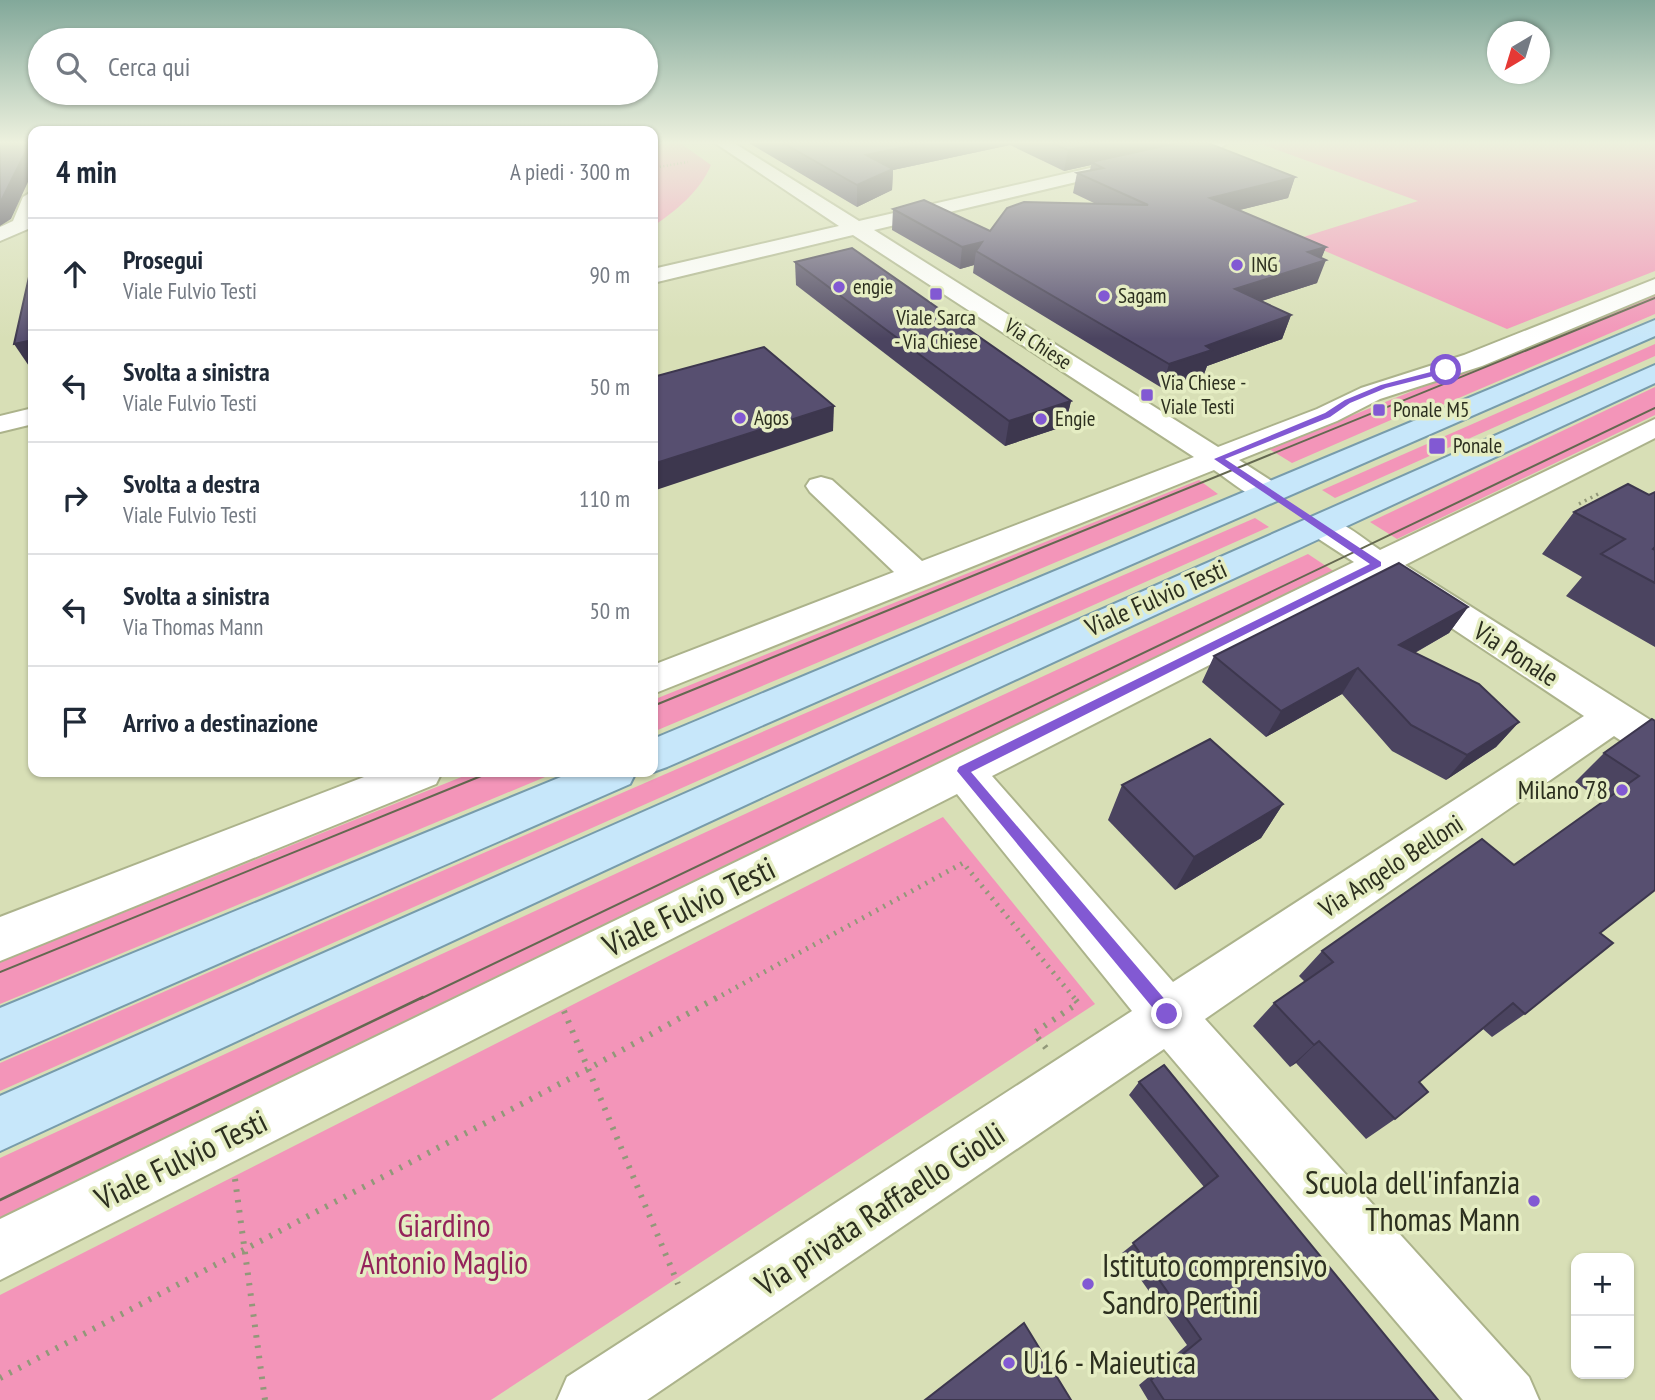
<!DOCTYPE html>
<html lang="it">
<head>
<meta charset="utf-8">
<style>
	:root { --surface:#fff; --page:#f2f2f3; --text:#1f2937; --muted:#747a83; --line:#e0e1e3 }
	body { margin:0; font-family:"PT Sans Narrow",sans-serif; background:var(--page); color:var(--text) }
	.controls { position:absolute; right:21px; bottom:21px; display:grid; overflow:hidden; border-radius:14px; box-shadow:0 2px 5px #0004 }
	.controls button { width:63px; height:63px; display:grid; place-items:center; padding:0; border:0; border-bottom:2px solid var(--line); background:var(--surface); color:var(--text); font:35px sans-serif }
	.compass { position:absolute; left:1487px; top:21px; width:63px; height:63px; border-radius:50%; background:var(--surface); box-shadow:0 2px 5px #0004; rotate:218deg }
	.stop { position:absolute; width:21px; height:21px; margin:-16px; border:5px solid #8259d3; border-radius:50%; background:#fff }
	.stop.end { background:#8259d3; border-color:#fff; box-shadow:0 2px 7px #0008 }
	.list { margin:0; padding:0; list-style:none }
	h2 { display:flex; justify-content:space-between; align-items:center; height:91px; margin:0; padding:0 28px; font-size:30px }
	h2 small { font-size:23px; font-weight:400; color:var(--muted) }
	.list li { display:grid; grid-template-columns:46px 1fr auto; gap:21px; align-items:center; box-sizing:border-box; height:112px; padding:0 28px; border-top:2px solid var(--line) }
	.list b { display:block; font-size:26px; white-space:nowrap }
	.list p { margin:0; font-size:23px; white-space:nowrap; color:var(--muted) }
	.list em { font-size:23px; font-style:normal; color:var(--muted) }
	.icon { flex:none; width:38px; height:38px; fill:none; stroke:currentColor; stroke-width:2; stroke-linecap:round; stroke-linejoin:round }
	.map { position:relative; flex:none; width:1655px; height:1400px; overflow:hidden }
	.search { position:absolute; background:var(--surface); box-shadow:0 2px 5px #0004; left:28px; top:28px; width:630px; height:77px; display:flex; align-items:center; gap:18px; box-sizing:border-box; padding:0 24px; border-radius:38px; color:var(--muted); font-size:26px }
	.panel { position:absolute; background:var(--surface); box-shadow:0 2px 5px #0004; left:28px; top:126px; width:630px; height:651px; border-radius:14px }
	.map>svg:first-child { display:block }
</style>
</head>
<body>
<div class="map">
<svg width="1655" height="1400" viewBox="0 0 1655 1400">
	<rect width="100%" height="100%" fill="#d8dfb6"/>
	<g fill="#f395b9">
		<path d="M 653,143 L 680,143 L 711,165 C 700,191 676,211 653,226 Z"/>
		<polygon points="1258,143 1655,143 1655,271 1507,329 1297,239 1418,201"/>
		<polygon points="1655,293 1655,314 1433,409 1407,413 1292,463 1269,449"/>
		<polygon points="1655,344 1655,356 1335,498 1322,490"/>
		<polygon points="1655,387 1655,415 1397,539 1370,522"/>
		<polygon points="1199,480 1218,494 653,732 653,700"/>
		<polygon points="1255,518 1269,527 0,1091 0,1063"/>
		<polygon points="1308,554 1338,574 0,1221 0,1158"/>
		<polygon points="474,772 557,772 0,1004 0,962"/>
		<polygon points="943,817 1095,1004 491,1400 0,1400 0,1295"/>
	</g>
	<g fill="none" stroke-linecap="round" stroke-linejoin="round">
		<defs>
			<g id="minor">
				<path d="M 715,143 L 734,143 L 859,221 L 1199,143 L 1228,143 L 1220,148 L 874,230 L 1218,447 L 1317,409 L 1361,388 L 1464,355 L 1655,279 L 1655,294 L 1482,366 L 1380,399 L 1337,421 L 1239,460 L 1281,487 L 1285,493 L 1281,499 C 1256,506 1234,483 1214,470 L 653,694 L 653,665 L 894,572 L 810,492 L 806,486 L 810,480 L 821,477 L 832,480 L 922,561 L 1194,457 L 853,235 L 653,283 L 653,269 L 839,226 Z"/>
				<polygon points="33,191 31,225 28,229 0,241 0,227 13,221 23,197"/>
				<polygon points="33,408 33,424 0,432 0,416"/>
				<path d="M 1655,419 L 1655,438 L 1405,565 L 1655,723 L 1655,759 L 1641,754 L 1614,736 L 1205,1019 L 1529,1377 L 1539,1400 L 1463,1400 L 1164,1049 L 647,1400 L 557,1400 L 567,1377 L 1132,1011 L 957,794 L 0,1280 L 0,1219 L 1354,562 L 1308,532 L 1303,525 L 1308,518 C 1334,512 1359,536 1380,550 ZM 1378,579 L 1584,716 L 1173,982 L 992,776 Z"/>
				<polygon points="377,772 442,772 436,784 0,961 0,917"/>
			</g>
			<g id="major">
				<polygon points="1655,320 1655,336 667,767 653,772 652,772 653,739"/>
				<polygon points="1655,365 1655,383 0,1151 0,1096"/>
				<polygon points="573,772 636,772 630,784 0,1059 0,1008"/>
			</g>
		</defs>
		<use href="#minor" stroke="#acb38b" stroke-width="4"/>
		<use href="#major" stroke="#789cab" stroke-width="4"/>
		<polyline stroke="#929879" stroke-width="2.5" stroke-dasharray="1 2.5" stroke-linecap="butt" points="653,168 688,162"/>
		<polyline stroke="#929879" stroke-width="3.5" stroke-dasharray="2 4.5" stroke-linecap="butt" points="1579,504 1600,493"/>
		<polyline stroke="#929879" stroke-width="5" stroke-dasharray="2 6" stroke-linecap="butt" points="715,999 963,863 1075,999"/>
		<g stroke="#929879" stroke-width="6" stroke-dasharray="2.5 8" stroke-linecap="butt">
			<polyline points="564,1011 678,1284"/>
			<polyline points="1046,1048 1034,1033 1078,1003 1073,997"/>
			<polyline points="235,1179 265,1400"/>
			<polyline points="0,1378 588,1069 718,997"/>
		</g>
		<use href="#minor" fill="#fff" fill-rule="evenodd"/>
		<use href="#major" fill="#c7e7fa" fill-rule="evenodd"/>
		<g stroke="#646850" stroke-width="2">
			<polyline points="653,706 1655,298"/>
			<polyline points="0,972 491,772"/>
			<polyline points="420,999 1655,408"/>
		</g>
		<polyline stroke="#646850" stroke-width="2.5" points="0,1200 423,997"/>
	</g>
	<g fill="#4b4460">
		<polygon points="749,143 1168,143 1168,145 1272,167 1271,168 1295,177 1288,198 1239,210 1326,247 1321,258 1317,283 1261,301 1291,315 1282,339 1207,366 1204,374 1162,388 973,273 974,265 960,269 892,230 893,209 990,231 1096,204 1073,193 1077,173 1090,170 1091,165 1064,171 1010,145 893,170 892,190 857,207"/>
		<polygon points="795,262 1071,401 1065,426 1005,446 796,285"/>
		<polygon points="1655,492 1655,647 1566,596 1582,577 1542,554 1574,512 1649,495"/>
		<polygon points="1468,607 1449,633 1415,653 1519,722 1496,747 1446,780 1392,751 1342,694 1266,737 1202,682 1214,656"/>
		<polygon points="1655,721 1600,933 1525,1014 1492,1037 1483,1029 1419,1082 1395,1119 1366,1139 1296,1063 1290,1067 1253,1026 1274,1003 1305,982 1299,976 1322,951 1514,865 1603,802 1575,782 1604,753"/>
		<polygon points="1122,785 1283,804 1261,838 1175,890 1108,820"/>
		<polygon points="1139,1082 1438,1400 1148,1400 1139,1385 1187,1345 1122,1253 1204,1187 1129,1095"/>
	</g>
	<g fill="#3d374e">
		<polygon points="30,143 33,143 33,171 11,219 0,226 0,203"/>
		<polygon points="925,143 1010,143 1010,145 893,170 892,190 857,207 857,185 866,155"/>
		<polygon points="1102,143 1168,143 1167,148 1091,162 1091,165 1064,171 1068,150"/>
		<polygon points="1272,167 1266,185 1295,177 1288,198 1204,219 1210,198"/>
		<polygon points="982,242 976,251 974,265 960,269 962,247"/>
		<polygon points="1326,247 1320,262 1326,260 1317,283 1228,312 1235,289 1308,252"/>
		<polygon points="1291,315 1282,339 1207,366 1204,374 1162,388 1169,364 1206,346"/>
		<polygon points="33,340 33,372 14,344"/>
		<polygon points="1071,401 1065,426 1005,446 1009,421"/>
		<polygon points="834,406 833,431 653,491 653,464"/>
		<polygon points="1468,607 1449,633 1382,671 1399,645"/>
		<polygon points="1358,668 1342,694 1266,737 1281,711"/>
		<polygon points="1519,722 1496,747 1446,780 1467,755"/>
		<polygon points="1283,804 1261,838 1175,890 1194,857"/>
		<polygon points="1319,1041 1296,1063 1290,1067 1314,1045"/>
	</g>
	<g fill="#574f70" stroke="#3d374e" stroke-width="2">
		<polygon points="0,143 30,143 0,203"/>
		<polygon points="783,143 925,143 866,155 893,169 857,185"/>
		<polygon points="1051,143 1102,143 1068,150"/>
		<polygon points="1177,143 1208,143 1295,177 1210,198 1326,247 1308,252 1326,260 1235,289 1291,315 1206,346 1212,350 1169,364 976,251 982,242 962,247 893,209 924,200 990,231 1007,208 1024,202 1148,205 1077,173 1103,168 1091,162"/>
		<polygon points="852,248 1071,401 1009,421 795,262"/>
		<polygon points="33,259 33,340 14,344"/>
		<polygon points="764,347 834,406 653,464 653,377"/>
		<polygon points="1628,484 1649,495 1655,492 1655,547 1653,549 1655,550 1655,583 1601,554 1625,539 1574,512"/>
		<polygon points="1399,563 1468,607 1399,645 1479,684 1519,722 1467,755 1411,725 1358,668 1281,711 1214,656"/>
		<polygon points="1652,719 1655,721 1655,890 1600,933 1613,943 1525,1014 1513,1003 1419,1082 1428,1092 1395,1119 1319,1041 1314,1045 1274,1003 1333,962 1322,951 1482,839 1514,865 1639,776 1604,753"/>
		<polygon points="1210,739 1283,804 1194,857 1122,785"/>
		<polygon points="1164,1065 1438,1400 1164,1400 1151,1380 1201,1339 1133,1243 1218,1176 1139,1082"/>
		<polygon points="1024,1323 1071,1400 925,1400"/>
	</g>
	<linearGradient id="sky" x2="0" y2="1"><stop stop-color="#82a89a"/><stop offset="0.42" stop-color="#edf1de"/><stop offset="1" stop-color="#edf1de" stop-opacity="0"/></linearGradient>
	<rect width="1655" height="339" fill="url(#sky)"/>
	<polygon fill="#8259d3" points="1446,368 1449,372 1386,388 1350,403 1330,417 1225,459 1381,562 1381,566 971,772 1173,1009 1175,1014 1173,1019 1167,1021 1162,1019 957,771 959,767 1370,564 1214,459 1325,413 1345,400 1381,385"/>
	<g fill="#8259d3" stroke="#e5edc3" stroke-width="2.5">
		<circle cx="1237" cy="265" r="7"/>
		<circle cx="839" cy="287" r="7"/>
		<rect x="929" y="287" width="14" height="14" rx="3.5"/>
		<circle cx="1104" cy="296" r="7"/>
		<rect x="1140" y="388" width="14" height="14" rx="3.5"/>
		<rect x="1372" y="403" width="14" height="14" rx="3.5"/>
		<circle cx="740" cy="418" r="7"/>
		<circle cx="1041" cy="419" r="7"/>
		<rect x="1428" y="437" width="18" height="18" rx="3.5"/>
		<circle cx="1622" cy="790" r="7"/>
		<circle cx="1534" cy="1201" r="7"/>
		<circle cx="1088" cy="1284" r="7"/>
		<circle cx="1009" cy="1363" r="7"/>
	</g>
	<g text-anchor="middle" stroke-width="7" stroke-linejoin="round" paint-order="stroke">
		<g font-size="21" fill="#2c2f1f" stroke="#e5edc3" text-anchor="start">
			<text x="1251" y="272">ING</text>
			<text x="853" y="294">engie</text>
			<text x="1118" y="303">Sagam</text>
			<text x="936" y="325" text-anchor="middle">Viale Sarca<tspan x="936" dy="24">- Via Chiese</tspan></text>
			<text x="1161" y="390">Via Chiese -<tspan x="1161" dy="24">Viale Testi</tspan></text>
			<text x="1393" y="417">Ponale M5</text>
			<text x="754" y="425">Agos</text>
			<text x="1055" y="426">Engie</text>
			<text x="1453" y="453">Ponale</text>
		</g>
		<g font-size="21" fill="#2c2f1f" stroke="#e5edc3">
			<text transform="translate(1038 344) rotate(33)" y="7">Via Chiese</text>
		</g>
		<g font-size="26" fill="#2c2f1f" stroke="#e5edc3">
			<text transform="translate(1156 598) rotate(-24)" y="9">Viale Fulvio Testi</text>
			<text transform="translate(1516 654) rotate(33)" y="9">Via Ponale</text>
			<text transform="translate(1391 866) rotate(-33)" y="9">Via Angelo Belloni</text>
		</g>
		<g font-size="26" fill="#2c2f1f" stroke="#e5edc3" text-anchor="end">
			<text x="1608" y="799">Milano 78</text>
		</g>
		<g font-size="32" fill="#2c2f1f" stroke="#e5edc3">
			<text transform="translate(689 907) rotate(-26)" y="11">Viale Fulvio Testi</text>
			<text transform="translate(181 1160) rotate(-26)" y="11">Viale Fulvio Testi</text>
			<text transform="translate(880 1209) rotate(-33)" y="11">Via privata Raffaello Giolli</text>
		</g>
		<g font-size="32" fill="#2c2f1f" stroke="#e5edc3" text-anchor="start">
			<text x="1520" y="1194" text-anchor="end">Scuola dell'infanzia<tspan x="1520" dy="37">Thomas Mann</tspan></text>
			<text x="1102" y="1277">Istituto comprensivo<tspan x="1102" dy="37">Sandro Pertini</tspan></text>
			<text x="1023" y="1374">U16 - Maieutica</text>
		</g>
		<g font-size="32" fill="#94235a" stroke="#e5edc3">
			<text x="444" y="1237">Giardino<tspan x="444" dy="37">Antonio Maglio</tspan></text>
		</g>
	</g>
</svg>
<div class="controls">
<button>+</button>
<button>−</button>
</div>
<svg class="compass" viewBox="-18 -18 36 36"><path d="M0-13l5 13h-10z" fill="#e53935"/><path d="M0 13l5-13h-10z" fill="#747a83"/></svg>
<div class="stop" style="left:1446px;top:370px"></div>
<div class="stop end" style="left:1167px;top:1014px"></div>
<div class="search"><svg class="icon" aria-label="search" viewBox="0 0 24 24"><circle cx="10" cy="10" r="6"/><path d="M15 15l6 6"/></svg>Cerca qui</div>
<section class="panel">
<h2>4 min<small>A piedi · 300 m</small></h2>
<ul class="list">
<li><svg class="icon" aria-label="ahead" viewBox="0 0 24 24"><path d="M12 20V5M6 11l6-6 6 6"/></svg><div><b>Prosegui</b><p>Viale Fulvio Testi</p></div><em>90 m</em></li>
<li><svg class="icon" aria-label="left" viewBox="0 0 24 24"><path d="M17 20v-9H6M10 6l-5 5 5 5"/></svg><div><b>Svolta a sinistra</b><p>Viale Fulvio Testi</p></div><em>50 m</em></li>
<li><svg class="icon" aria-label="right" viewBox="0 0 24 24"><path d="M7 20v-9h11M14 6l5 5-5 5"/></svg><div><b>Svolta a destra</b><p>Viale Fulvio Testi</p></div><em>110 m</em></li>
<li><svg class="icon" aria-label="left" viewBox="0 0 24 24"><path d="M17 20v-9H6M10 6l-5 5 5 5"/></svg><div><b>Svolta a sinistra</b><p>Via Thomas Mann</p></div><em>50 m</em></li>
<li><svg class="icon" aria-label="arrive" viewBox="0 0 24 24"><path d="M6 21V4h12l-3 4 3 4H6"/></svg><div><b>Arrivo a destinazione</b></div></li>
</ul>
</section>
</div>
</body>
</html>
